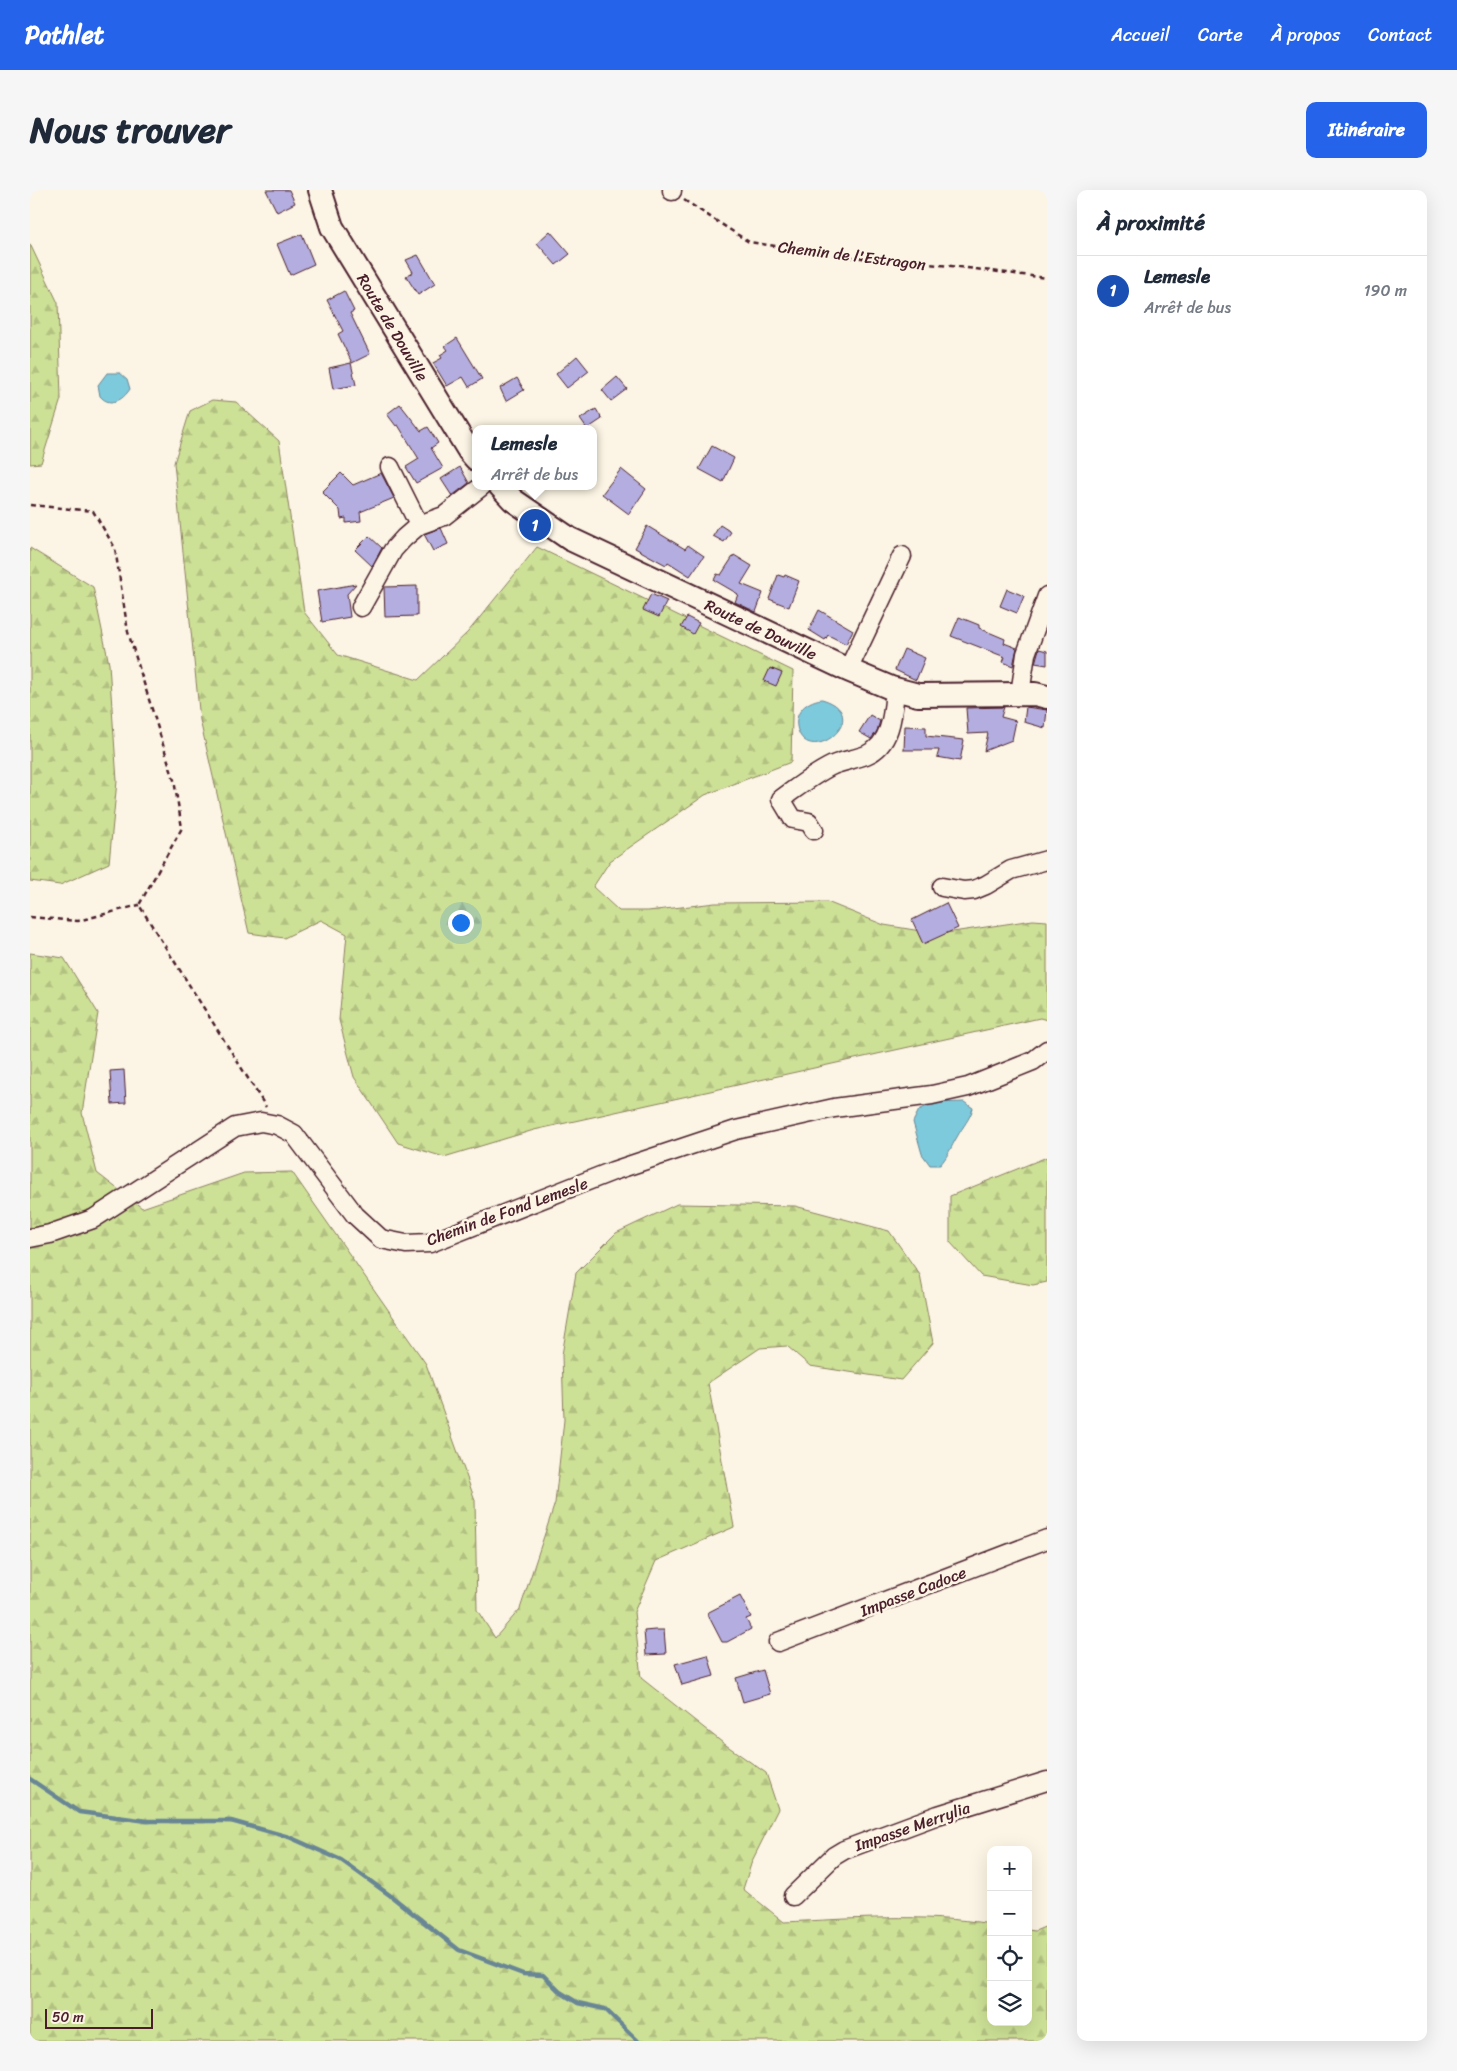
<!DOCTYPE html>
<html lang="fr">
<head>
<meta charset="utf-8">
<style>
	:root { --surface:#fff; --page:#f6f6f7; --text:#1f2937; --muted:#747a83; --line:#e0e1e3; --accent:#2563eb }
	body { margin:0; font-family:Sriracha,sans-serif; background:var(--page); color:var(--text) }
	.controls { position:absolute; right:15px; bottom:15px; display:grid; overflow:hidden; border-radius:10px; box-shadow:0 5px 20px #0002 }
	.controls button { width:45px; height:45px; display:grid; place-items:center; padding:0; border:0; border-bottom:1px solid var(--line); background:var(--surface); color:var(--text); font:25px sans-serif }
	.scale { position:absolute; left:15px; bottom:12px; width:108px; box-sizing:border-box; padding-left:5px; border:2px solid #4a1f2b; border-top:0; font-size:14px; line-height:18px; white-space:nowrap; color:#4a1f2b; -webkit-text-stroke:4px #fcf5e5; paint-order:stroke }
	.you { position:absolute; left:430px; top:732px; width:18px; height:18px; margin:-12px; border:4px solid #fff; border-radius:50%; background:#1a73e8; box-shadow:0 0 0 8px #1a73e833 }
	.badge { display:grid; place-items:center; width:32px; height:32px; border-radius:50%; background:var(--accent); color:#fff; font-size:16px; font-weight:700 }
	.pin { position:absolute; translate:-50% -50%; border:2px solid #fff; box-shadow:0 1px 5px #0006 }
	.popup { position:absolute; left:442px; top:235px; width:125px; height:65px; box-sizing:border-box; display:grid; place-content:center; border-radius:10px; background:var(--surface); filter:drop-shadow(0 1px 4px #0005); font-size:16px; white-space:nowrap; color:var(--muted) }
	.popup b { font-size:19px; color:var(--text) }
	.popup::after { content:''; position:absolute; left:50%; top:100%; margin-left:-10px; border:10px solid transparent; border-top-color:var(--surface) }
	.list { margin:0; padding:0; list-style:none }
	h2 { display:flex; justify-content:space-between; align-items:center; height:65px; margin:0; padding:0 20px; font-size:21px }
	h2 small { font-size:16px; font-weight:400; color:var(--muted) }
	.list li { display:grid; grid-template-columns:32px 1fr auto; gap:15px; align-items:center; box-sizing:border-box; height:70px; padding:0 20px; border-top:1px solid var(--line) }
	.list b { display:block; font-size:19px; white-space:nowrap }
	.list p { margin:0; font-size:16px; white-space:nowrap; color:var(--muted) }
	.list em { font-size:16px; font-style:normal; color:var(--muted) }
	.icon { flex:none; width:28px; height:28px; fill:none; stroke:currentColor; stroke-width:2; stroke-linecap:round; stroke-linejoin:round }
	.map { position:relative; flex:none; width:1017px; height:1851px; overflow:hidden; border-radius:10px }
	header { display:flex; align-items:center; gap:30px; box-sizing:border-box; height:70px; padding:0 25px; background:var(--accent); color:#fff }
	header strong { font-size:24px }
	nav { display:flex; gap:28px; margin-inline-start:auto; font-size:18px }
	.intro { display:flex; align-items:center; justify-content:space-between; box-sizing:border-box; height:120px; padding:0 30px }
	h1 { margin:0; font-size:35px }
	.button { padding:12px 22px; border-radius:10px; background:var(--accent); color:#fff; font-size:18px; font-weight:700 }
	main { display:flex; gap:30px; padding:0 30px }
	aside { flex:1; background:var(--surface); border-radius:10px; box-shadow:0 5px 20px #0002 }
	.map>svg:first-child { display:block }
</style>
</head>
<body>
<header>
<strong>Pathlet</strong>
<nav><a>Accueil</a><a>Carte</a><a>À propos</a><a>Contact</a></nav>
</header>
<div class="intro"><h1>Nous trouver</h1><a class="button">Itinéraire</a></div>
<main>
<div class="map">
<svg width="1017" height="1851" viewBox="0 0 1017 1851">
	<defs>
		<pattern id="forest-firs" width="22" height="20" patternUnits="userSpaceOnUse" patternTransform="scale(1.25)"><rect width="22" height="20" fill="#cde196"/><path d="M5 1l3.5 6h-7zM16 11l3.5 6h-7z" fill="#b2c181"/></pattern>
	</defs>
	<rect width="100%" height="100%" fill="#fcf5e5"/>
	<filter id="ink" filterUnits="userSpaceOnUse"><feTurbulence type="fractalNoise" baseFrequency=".02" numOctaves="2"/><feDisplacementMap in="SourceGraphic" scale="10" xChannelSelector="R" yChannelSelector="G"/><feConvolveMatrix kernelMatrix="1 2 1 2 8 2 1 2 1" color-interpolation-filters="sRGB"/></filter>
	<g filter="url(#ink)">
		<g fill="url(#forest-firs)" stroke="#8c8060">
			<polygon points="0,54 28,113 31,209 11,273 0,274"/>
			<polygon points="182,210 206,212 249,251 274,422 308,465 388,490 438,442 507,357 763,481 761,572 675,605 580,671 563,697 589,721 618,721 685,713 797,712 854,735 909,744 1003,730 1017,731 1017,830 1010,828 504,940 414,967 368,953 324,887 309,830 317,744 291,730 254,748 219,743 170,530 144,273 160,221"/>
			<polygon points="0,358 63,397 79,474 87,591 79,673 30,695 0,691"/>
			<path d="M 0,763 L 34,768 L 68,823 L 52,923 L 67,983 L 112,1018 L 214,983 L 262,982 L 396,1174 L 445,1310 L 447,1420 L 465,1448 L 490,1419 L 525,1313 L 534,1230 L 532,1165 L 546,1083 L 586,1043 L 647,1014 L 765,1016 L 859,1041 L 890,1085 L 903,1153 L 871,1190 L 780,1176 L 757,1156 L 730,1158 L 678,1193 L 704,1337 L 626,1371 L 604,1422 L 611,1488 L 693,1553 L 736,1583 L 748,1619 L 722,1671 L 713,1699 L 754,1732 C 822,1729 893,1723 961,1734 L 961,1832 L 998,1832 L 998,1740 L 1005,1741 L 1017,1736 L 1017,1851 L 0,1851 Z"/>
			<polygon points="1017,967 1017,1092 1003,1095 951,1086 920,1052 920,1006"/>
		</g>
		<g fill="#7dcadc" stroke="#698695">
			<path d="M 77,183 L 90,183 L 97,189 L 100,199 C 93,210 80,218 70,206 L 68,195 Z"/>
			<path d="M 792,509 C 843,524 786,573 770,545 C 760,526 774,511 792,509 Z"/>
			<path d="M 934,912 L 943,918 C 940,929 933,936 927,947 C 921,957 918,966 910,975 L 900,975 L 892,964 L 883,932 L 889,920 L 903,913 Z"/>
		</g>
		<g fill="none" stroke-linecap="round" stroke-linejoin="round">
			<polyline stroke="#698695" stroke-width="4.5" points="0,1589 49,1622 117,1631 201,1631 259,1647 311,1670 361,1706 429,1760 493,1784 513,1785 530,1802 548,1813 575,1819 608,1851"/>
		</g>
		<g fill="#b4aee0" stroke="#4a1f2b">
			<polygon points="236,0 259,0 265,13 247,22"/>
			<polygon points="520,41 540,64 526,75 507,53"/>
			<polygon points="272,44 284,74 260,85 247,54"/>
			<polygon points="388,65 405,94 388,105 376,86 383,82 376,70"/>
			<polygon points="314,101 324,121 320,123 340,164 322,173 308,144 313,141 297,110"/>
			<polygon points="427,148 452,189 439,197 433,187 417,196 403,173 412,168 410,165 418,160 415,156"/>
			<polygon points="547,166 559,181 537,198 526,184"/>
			<polygon points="321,173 326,195 303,199 299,178"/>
			<polygon points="587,187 597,199 581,211 572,200"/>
			<polygon points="487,188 494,200 476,211 470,198"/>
			<polygon points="370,214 391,241 398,237 408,253 401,258 413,278 386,293 376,277 389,269 368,235 366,236 357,224"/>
			<polygon points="566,219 572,229 557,239 550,229"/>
			<polygon points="682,256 704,268 693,292 669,279"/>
			<polygon points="430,277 439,293 422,306 411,289"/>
			<polygon points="591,279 616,299 599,324 572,304"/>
			<polygon points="311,283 323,295 351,283 364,308 330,322 331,331 316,333 316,328 311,329 310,320 292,302"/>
			<polygon points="690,335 701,342 694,352 683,346"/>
			<polygon points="617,336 655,359 658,355 674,366 660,386 638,372 636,375 605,358"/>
			<polygon points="411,338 418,354 403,361 394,344"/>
			<polygon points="339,346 352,358 342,376 325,360"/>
			<polygon points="704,365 722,376 711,394 733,403 726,422 705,412 708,404 684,390 687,384 691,385"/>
			<polygon points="748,385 754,387 755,385 769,391 759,417 739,409"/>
			<polygon points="326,394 317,404 320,427 292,432 287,401"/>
			<polygon points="387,396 387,426 355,427 354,397"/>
			<polygon points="977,399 994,406 987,423 970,416"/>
			<polygon points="621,404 637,411 629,427 613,420"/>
			<polygon points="789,420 823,440 816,454 798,445 795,450 779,440"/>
			<polygon points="657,427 669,433 663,444 651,437"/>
			<polygon points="929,427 949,435 949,438 975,449 974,453 987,458 983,476 973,472 975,467 921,446"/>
			<polygon points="874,459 895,468 886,490 865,480"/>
			<polygon points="1009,459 1017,461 1017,475 1005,473"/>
			<polygon points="740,478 752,483 746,496 734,491"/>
			<polygon points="974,517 971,527 986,531 982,550 954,561 958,543 938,544 936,518"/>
			<polygon points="996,517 1017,520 1015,538 994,532"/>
			<polygon points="840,525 850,531 847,541 841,549 829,542"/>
			<polygon points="875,536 896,537 896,546 934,550 930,571 907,567 909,560 874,560"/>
			<polygon points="916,713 928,738 893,754 882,730"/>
			<polygon points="94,880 96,913 82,914 80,881"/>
			<polygon points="710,1406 721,1427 716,1429 721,1439 697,1452 692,1452 677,1423"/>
			<polygon points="625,1440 634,1440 636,1464 616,1465 614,1441"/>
			<polygon points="678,1465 684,1486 652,1495 645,1474"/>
			<polygon points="733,1480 740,1504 713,1512 706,1488"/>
		</g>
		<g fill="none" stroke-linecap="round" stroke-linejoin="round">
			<defs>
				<g id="minor">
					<polyline points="642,0 642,1"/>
					<polyline points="360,277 389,335"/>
					<polyline points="331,417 363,360 374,348 389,335 414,326 452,296"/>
					<polyline points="818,480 872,366"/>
					<polyline points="990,504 996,464 1017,406"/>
					<path d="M 784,640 L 779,632 L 763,629 L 751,609 C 768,597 784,584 803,575 C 813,571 825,569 836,565 C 862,555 863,522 865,499"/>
					<polyline points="912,697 934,701 944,700 956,695 981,680 1017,670"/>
					<polyline points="0,1048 20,1044 63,1029 205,937 231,932 247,935 264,944 325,1025 351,1049 376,1054 400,1053 583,981 706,940 804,918 902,905 938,897 1003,871 1017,860"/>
					<polyline points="748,1452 1017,1349"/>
					<polyline points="763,1706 804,1666 814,1660 908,1625 1017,1591"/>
				</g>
				<g id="major">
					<polyline points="290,0 302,37 439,261 446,269"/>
					<polyline points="470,296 483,310 540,349 818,480 861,498 888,505 1005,504 1017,507"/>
				</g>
			</defs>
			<use href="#minor" stroke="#4a1f2b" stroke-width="21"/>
			<use href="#major" stroke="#4a1f2b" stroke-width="26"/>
			<g stroke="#4a1f2b" stroke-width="2.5" stroke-dasharray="5 4" stroke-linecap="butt">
				<polyline points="654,10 719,52 809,66 921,76 1017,88"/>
				<polyline points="0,315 63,321 85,358 98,442 144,590 152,638 109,715 236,917"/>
				<polyline points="0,727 48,731 109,715"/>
			</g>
			<use href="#minor" stroke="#fcf5e5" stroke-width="18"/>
			<use href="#major" stroke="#fcf5e5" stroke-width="22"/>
		</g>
	</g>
	<g text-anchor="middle" stroke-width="5" stroke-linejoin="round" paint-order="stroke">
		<g font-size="16" fill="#4a1f2b" stroke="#fcf5e5">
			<text transform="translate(822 65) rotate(7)" y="6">Chemin de l'Estragon</text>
			<text transform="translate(363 137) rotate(59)" y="6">Route de Douville</text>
			<text transform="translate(731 439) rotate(25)" y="6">Route de Douville</text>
			<text transform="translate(477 1021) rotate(-20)" y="6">Chemin de Fond Lemesle</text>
			<text transform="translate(883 1401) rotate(-21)" y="6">Impasse Cadoce</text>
			<text transform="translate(882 1636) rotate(-19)" y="6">Impasse Merrylia</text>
		</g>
	</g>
</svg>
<div class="controls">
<button>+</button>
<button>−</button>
<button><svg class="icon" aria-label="locate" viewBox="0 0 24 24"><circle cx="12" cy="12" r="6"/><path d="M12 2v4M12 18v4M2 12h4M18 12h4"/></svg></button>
<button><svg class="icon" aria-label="layers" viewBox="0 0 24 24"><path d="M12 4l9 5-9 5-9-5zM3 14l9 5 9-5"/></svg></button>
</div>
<div class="scale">50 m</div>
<div class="you"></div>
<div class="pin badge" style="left:505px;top:335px;background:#1a4fb4">1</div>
<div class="popup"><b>Lemesle</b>Arrêt de bus</div>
</div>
<aside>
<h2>À proximité<small></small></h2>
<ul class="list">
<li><span class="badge" style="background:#1a4fb4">1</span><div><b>Lemesle</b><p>Arrêt de bus</p></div><em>190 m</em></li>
</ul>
</aside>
</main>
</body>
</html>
